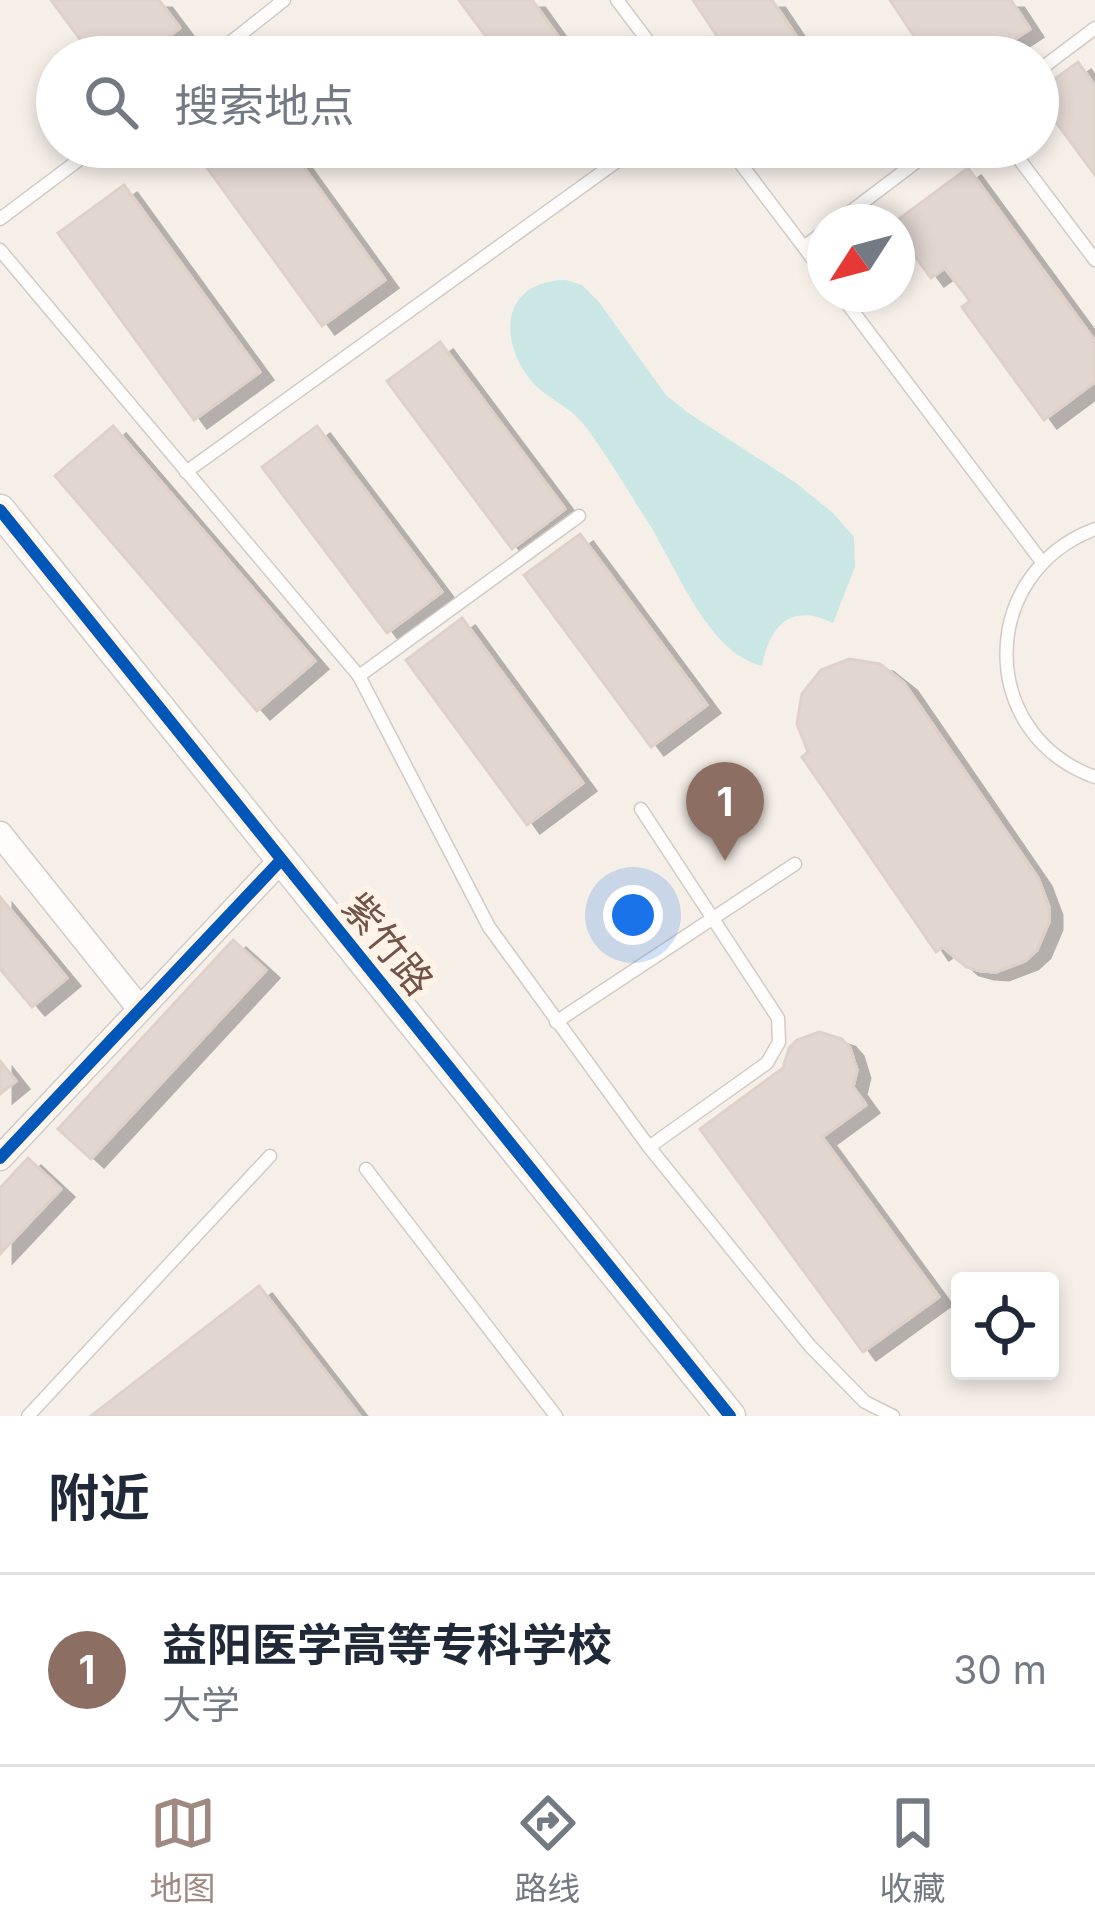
<!DOCTYPE html>
<html lang="zh">
<head>
<meta charset="utf-8">
<style>
	:root { --surface:#fff; --page:#f2f2f3; --text:#1f2937; --muted:#747a83; --line:#e0e1e3; --accent:#a08981 }
	body { margin:0; font-family:Inter,"Noto Sans SC",sans-serif; background:var(--page); color:var(--text) }
	.controls { position:absolute; right:36px; bottom:36px; display:grid; overflow:hidden; border-radius:12px; box-shadow:0 6px 18px #0003 }
	.controls button { width:108px; height:108px; display:grid; place-items:center; padding:0; border:0; border-bottom:3px solid var(--line); background:var(--surface); color:var(--text); font:60px sans-serif }
	.compass { position:absolute; left:807px; top:204px; width:108px; height:108px; border-radius:50%; background:var(--surface); box-shadow:0 6px 18px #0003; rotate:234deg }
	.you { position:absolute; left:633px; top:915px; width:42px; height:42px; margin:-30px; border:9px solid #fff; border-radius:50%; background:#1a73e8; box-shadow:0 0 0 18px #1a73e833 }
	.badge { display:grid; place-items:center; width:78px; height:78px; border-radius:50%; background:var(--accent); color:#fff; font-size:39px; font-weight:700 }
	.pin { position:absolute; translate:-50% -99px; filter:drop-shadow(0 3px 6px #0008) }
	.pin::after { content:''; position:absolute; top:63px; width:42px; height:36px; background:inherit; clip-path:polygon(0 0,100% 0,50% 100%) }
	.list { margin:0; padding:0; list-style:none }
	h2 { display:flex; justify-content:space-between; align-items:center; height:156px; margin:0; padding:0 48px; font-size:51px }
	h2 small { font-size:39px; font-weight:400; color:var(--muted) }
	.list li { display:grid; grid-template-columns:78px 1fr auto; gap:36px; align-items:center; box-sizing:border-box; height:192px; padding:0 48px; border-top:3px solid var(--line) }
	.list b { display:block; font-size:45px; white-space:nowrap }
	.list p { margin:0; font-size:39px; white-space:nowrap; color:var(--muted) }
	.list em { font-size:39px; font-style:normal; color:var(--muted) }
	.icon { flex:none; width:66px; height:66px; fill:none; stroke:currentColor; stroke-width:2; stroke-linecap:round; stroke-linejoin:round }
	.map { position:relative; flex:none; width:1095px; height:1416px; overflow:hidden }
	.search { position:absolute; background:var(--surface); box-shadow:0 6px 18px #0003; left:36px; right:36px; top:36px; height:132px; display:flex; align-items:center; gap:30px; box-sizing:border-box; padding:0 42px; border-radius:66px; color:var(--muted); font-size:45px }
	.sheet { height:348px; background:var(--surface) }
	nav { display:flex; justify-content:space-around; align-items:center; box-sizing:border-box; height:168px; border-top:3px solid var(--line); background:var(--surface); font-size:33px; color:var(--muted) }
	nav a { display:grid; justify-items:center; gap:6px }
	nav .on { color:var(--accent) }
	.map>svg:first-child { display:block }
</style>
</head>
<body>
<div class="map">
<svg width="1095" height="1416" viewBox="0 0 1095 1416">
	<defs>
		<filter id="shadow"><feDropShadow dx="13" dy="8" stdDeviation="0" flood-color="#0004"/></filter>
	</defs>
	<rect width="100%" height="100%" fill="#f6efe8"/>
	<path fill="#cae7e6" d="M 566,280 L 582,285 L 599,302 L 666,395 L 687,412 L 796,483 L 833,513 L 854,537 L 855,567 L 833,623 C 790,602 770,626 762,666 C 706,652 676,565 646,519 C 626,488 607,455 585,426 C 572,408 550,400 535,385 C 497,344 499,281 566,280 Z"/>
	<g fill="#e2d6d0" stroke="#ded1ca" stroke-width="3" filter="url(#shadow)">
		<polygon points="51,0 159,0 180,28 141,57 93,57"/>
		<polygon points="459,0 532,0 573,57 501,57"/>
		<polygon points="693,0 772,0 807,52 799,57 731,57"/>
		<polygon points="890,0 1011,0 1030,29 987,57 928,57"/>
		<polygon points="1078,62 1095,86 1095,175 1038,98 1038,91"/>
		<polygon points="192,147 289,147 385,280 322,326"/>
		<polygon points="968,168 1095,341 1095,382 1044,420 962,307 970,301 945,268 931,278 897,232 895,222"/>
		<polygon points="124,185 260,372 194,420 58,233"/>
		<polygon points="440,342 565,509 512,549 387,381"/>
		<polygon points="113,426 315,661 257,711 55,476"/>
		<polygon points="317,426 442,592 387,633 262,467"/>
		<polygon points="580,534 707,705 651,747 524,575"/>
		<polygon points="462,618 583,783 527,825 406,660"/>
		<polygon points="849,659 880,664 904,683 1038,878 1049,907 1049,922 1037,950 1025,961 996,972 981,971 966,967 943,947 936,952 802,757 808,752 797,724 802,694 821,670"/>
		<polygon points="0,897 67,978 32,1007 0,969"/>
		<polygon points="233,940 266,970 91,1159 58,1129"/>
		<polygon points="819,1032 842,1039 850,1048 857,1070 853,1087 866,1105 822,1137 939,1297 863,1352 700,1129 783,1068 789,1048 797,1040"/>
		<polygon points="0,1061 16,1081 0,1094"/>
		<polygon points="28,1158 61,1189 0,1254 0,1188"/>
		<polygon points="259,1286 360,1416 91,1416"/>
	</g>
	<g fill="none" stroke-linecap="round" stroke-linejoin="round">
		<defs>
			<g id="service">
				<polyline points="617,0 660,57"/>
				<polyline points="212,57 284,0"/>
				<polyline points="890,57 895,57"/>
				<polyline points="1038,71 1095,28"/>
				<polyline points="728,147 825,275"/>
				<polyline points="1010,147 1095,260"/>
				<polyline points="0,219 96,147"/>
				<polyline points="837,222 936,147"/>
				<polyline points="804,247 825,231"/>
				<polyline points="0,250 359,676 489,927 649,1147 810,1346 865,1402 893,1416"/>
				<polyline points="840,294 1042,562"/>
				<polyline points="186,472 637,147"/>
				<path d="M 1095,529 C 978,573 976,734 1095,777"/>
				<polyline points="359,676 579,516"/>
				<polyline points="641,809 778,1018 779,1042 767,1063 649,1147"/>
				<polyline points="556,1022 795,864"/>
				<polyline points="366,1169 556,1416"/>
				<polyline points="28,1416 270,1156"/>
			</g>
			<g id="minor">
				<polyline points="0,834 140,1009"/>
				<polyline points="0,1158 281,860"/>
			</g>
			<polyline id="tertiary" points="0,510 730,1416"/>
		</defs>
		<use href="#service" stroke="#d4cac5" stroke-width="15"/>
		<use href="#minor" stroke="#d4cac5" stroke-width="27"/>
		<use href="#tertiary" stroke="#d4cac5" stroke-width="33"/>
		<use href="#service" stroke="#fefdfc" stroke-width="12"/>
		<use href="#minor" stroke="#fefdfc" stroke-width="24"/>
		<use href="#tertiary" stroke="#fefdfc" stroke-width="30"/>
		<defs>
			<g id="cycleway">
				<polyline points="0,510 730,1416"/>
				<polyline points="0,1158 281,860"/>
			</g>
		</defs>
		<use href="#cycleway" stroke="#fff3e7" stroke-width="20"/>
		<use href="#cycleway" stroke="#0057b8" stroke-width="12"/>
	</g>
	<g text-anchor="middle" stroke-width="12" stroke-linejoin="round" paint-order="stroke">
		<g font-size="39" fill="#725249" stroke="#fff3e7">
			<text transform="translate(388 944) rotate(51)" y="14">紫竹路</text>
		</g>
	</g>
</svg>
<div class="controls">
<button><svg class="icon" aria-label="locate" viewBox="0 0 24 24"><circle cx="12" cy="12" r="6"/><path d="M12 2v4M12 18v4M2 12h4M18 12h4"/></svg></button>
</div>
<svg class="compass" viewBox="-18 -18 36 36"><path d="M0-13l5 13h-10z" fill="#e53935"/><path d="M0 13l5-13h-10z" fill="#747a83"/></svg>
<div class="you"></div>
<div class="pin badge" style="left:725px;top:861px;background:#8d6e63">1</div>
<div class="search"><svg class="icon" aria-label="search" viewBox="0 0 24 24"><circle cx="10" cy="10" r="6"/><path d="M15 15l6 6"/></svg>搜索地点</div>
</div>
<section class="sheet">
<h2>附近<small></small></h2>
<ul class="list">
<li><span class="badge" style="background:#8d6e63">1</span><div><b>益阳医学高等专科学校</b><p>大学</p></div><em>30 m</em></li>
</ul>
</section>
<nav>
<a class="on"><svg class="icon" aria-label="map" viewBox="0 0 24 24"><path d="M3 6l6-2 6 2 6-2v14l-6 2-6-2-6 2zM9 4v14M15 6v14"/></svg>地图</a>
<a><svg class="icon" aria-label="directions" viewBox="0 0 24 24"><path d="M12 3l9 9-9 9-9-9zM9 14v-3h6M13 9l2 2-2 2"/></svg>路线</a>
<a><svg class="icon" aria-label="saved" viewBox="0 0 24 24"><path d="M7 4h10v16l-5-4-5 4z"/></svg>收藏</a>
</nav>
</body>
</html>
